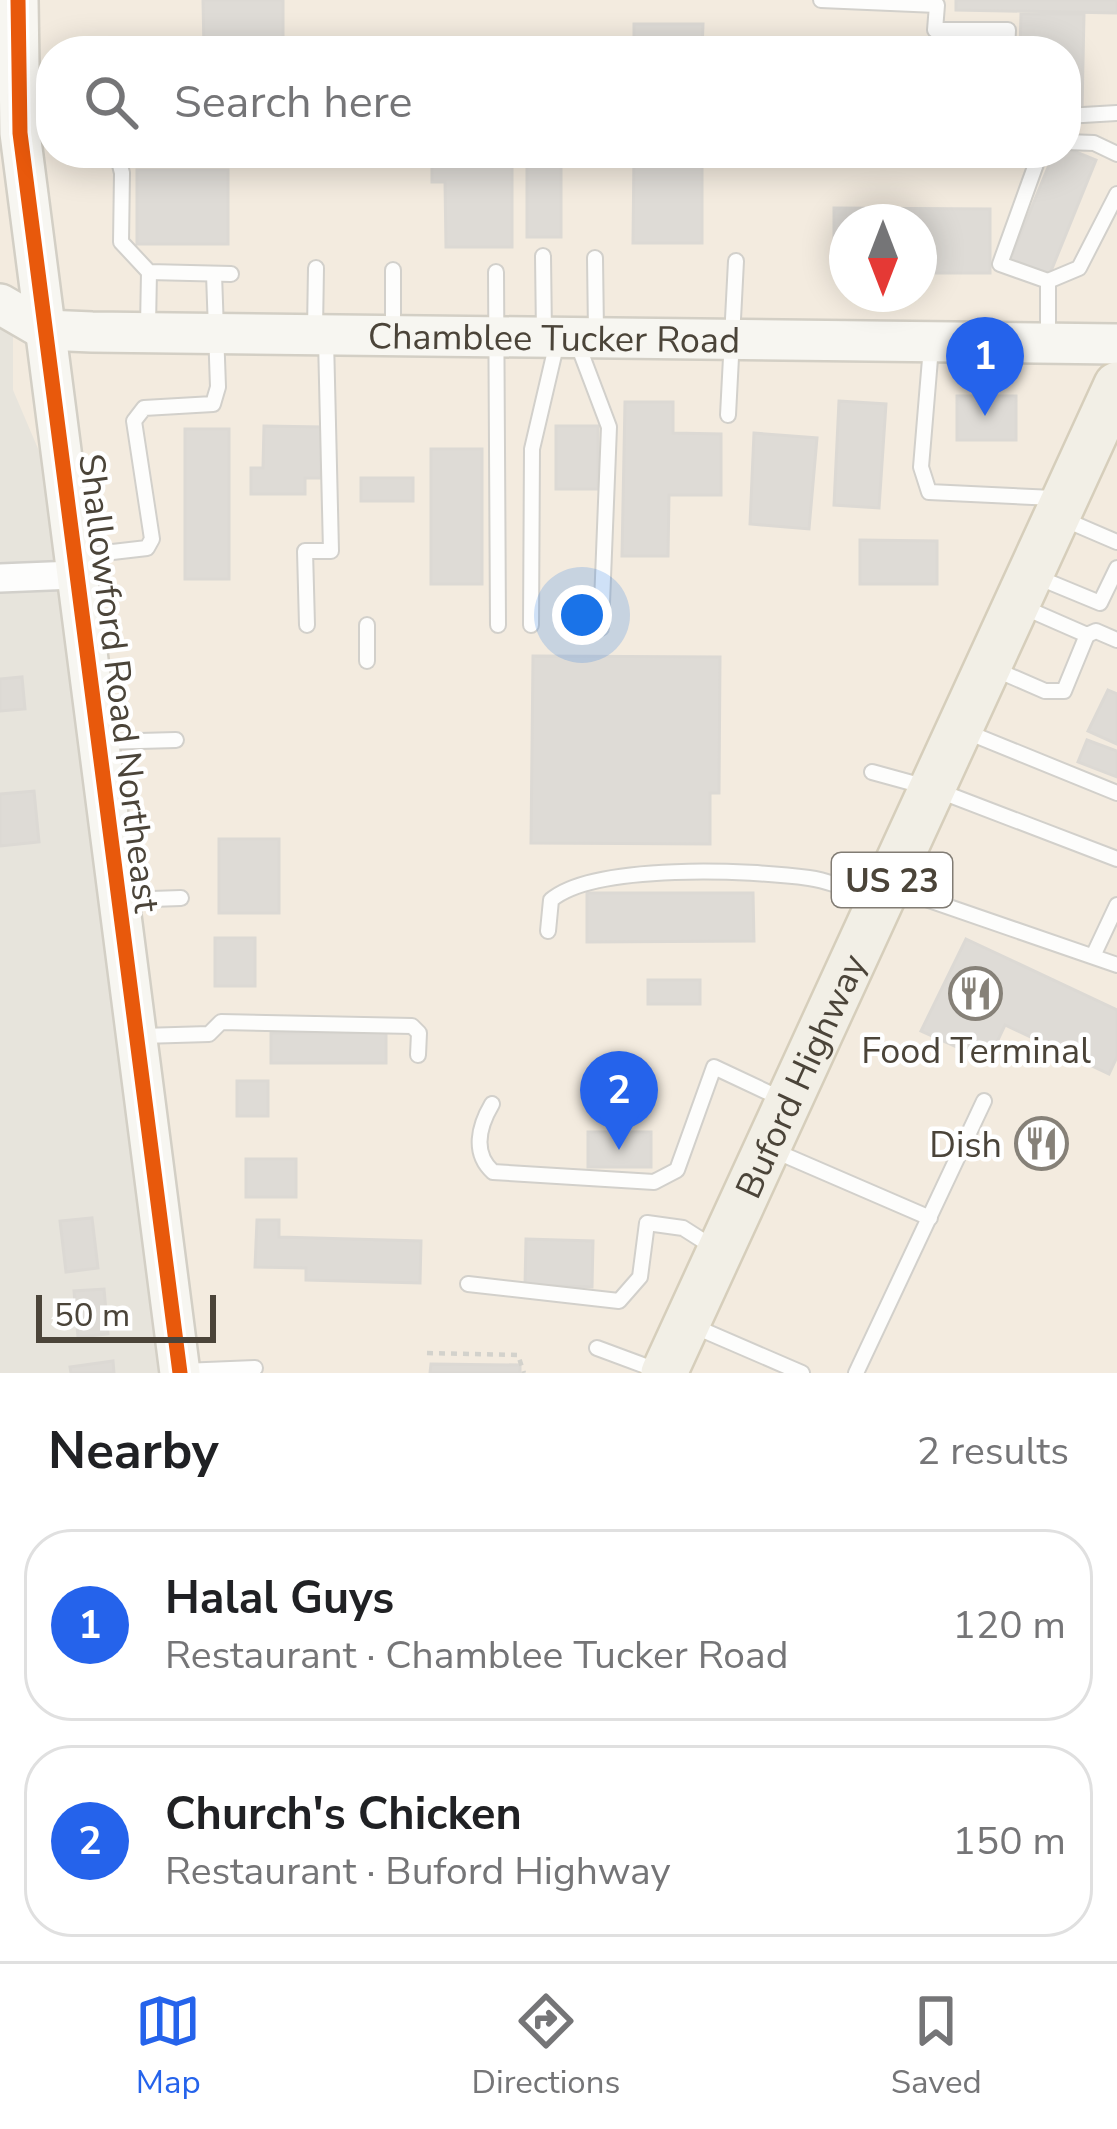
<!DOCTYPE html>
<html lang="en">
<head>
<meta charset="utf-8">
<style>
	:root { --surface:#fff; --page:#f6f6f6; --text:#202124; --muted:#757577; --line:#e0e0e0; --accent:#2563eb }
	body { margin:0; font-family:"Nunito Sans",sans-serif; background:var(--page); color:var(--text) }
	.compass { position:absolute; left:829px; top:204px; width:108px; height:108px; border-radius:50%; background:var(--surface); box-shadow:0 6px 30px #0003; rotate:180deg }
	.scale { position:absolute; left:36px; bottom:30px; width:180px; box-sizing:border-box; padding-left:12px; border:6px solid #4b4439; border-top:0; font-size:33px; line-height:42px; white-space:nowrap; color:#4b4439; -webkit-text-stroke:9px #fff; paint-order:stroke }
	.you { position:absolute; left:582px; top:615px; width:42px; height:42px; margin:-30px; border:9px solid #fff; border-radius:50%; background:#1a73e8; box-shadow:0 0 0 18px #1a73e833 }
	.badge { display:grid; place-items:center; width:78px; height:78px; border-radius:50%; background:var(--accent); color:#fff; font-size:39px; font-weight:700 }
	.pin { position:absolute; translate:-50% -99px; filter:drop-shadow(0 3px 6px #0008) }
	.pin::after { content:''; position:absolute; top:63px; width:42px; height:36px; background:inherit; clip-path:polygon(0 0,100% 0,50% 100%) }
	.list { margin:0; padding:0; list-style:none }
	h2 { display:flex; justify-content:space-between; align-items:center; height:156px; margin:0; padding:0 48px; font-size:51px }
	h2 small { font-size:39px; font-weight:400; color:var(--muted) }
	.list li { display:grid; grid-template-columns:78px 1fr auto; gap:36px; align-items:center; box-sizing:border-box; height:192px; margin:0 24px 24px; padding:0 24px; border:3px solid var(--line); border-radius:48px }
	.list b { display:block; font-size:45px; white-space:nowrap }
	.list p { margin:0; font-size:39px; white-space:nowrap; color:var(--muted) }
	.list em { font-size:39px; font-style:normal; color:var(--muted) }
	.icon { flex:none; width:66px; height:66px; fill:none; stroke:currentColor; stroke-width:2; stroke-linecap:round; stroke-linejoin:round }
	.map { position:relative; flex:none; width:1117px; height:1373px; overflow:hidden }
	.search { position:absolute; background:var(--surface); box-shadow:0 6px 30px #0003; left:36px; right:36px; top:36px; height:132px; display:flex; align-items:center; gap:30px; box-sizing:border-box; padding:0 42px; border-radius:48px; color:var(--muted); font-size:45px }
	.sheet { height:588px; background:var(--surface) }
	nav { display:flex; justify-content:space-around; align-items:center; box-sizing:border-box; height:168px; border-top:3px solid var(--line); background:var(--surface); font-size:33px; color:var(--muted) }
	nav a { display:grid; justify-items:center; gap:6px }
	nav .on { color:var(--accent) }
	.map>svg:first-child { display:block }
</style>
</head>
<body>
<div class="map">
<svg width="1117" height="1373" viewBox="0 0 1117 1373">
	<rect width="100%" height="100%" fill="#f4f2ee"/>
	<polygon fill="#e7e4dc" points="0,308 13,323 14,390 82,552 179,1373 0,1373"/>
	<path fill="#f3ebdf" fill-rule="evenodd" d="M 0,0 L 1117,0 L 1117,1373 L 179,1373 L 82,552 L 13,390 L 13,323 L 0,308 ZM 51,51 L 1066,51 L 1066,153 L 51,153 ZM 847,222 L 919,222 L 919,294 L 847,294 Z"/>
	<g fill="#dedbd6" stroke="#dcd9d4" stroke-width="3">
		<polygon points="203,0 283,0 283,51 204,51"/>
		<polygon points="956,0 1117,0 1117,13 956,10"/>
		<polygon points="1021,14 1084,14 1082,111 1066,110 1066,51 1020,51"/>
		<polygon points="634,24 703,24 702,51 634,51"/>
		<polygon points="1066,148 1096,160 1049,276 1010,260 1054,153 1066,153"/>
		<polygon points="432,153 512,153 512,247 446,247 445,182 432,182"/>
		<rect x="527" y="153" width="34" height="84"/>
		<polygon points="634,153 702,153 702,243 633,243"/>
		<rect x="137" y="170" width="91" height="74"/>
		<polygon points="834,208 990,209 990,273 919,273 919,222 847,222 847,273 834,272"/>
		<rect x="957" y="396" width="59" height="44"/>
		<polygon points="839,401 886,404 879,508 834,505"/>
		<polygon points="625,402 673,402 673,433 721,434 721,495 669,495 668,556 622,556"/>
		<polygon points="264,426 322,427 321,478 305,478 305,494 251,494 251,468 263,468"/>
		<rect x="556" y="426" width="42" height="63"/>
		<rect x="185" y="429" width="44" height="150"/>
		<polygon points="754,433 817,438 809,529 750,524"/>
		<rect x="431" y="449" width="51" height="135"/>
		<rect x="361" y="478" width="52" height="23"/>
		<polygon points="860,540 937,541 937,584 860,584"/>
		<polygon points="533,656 720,657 719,793 710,793 710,844 531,843"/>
		<polygon points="22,677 25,709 0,711 0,679"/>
		<polygon points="1108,690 1117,694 1117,744 1088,731"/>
		<polygon points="1087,740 1117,751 1117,777 1078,762"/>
		<polygon points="34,791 39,842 0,846 0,794"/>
		<rect x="219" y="839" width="60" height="74"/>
		<polygon points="587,893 753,893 754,941 587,942"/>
		<rect x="215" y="938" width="40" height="48"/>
		<polygon points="966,939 1117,1010 1117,1057 1109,1074 1005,1025 988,1061 921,1031"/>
		<rect x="648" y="980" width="52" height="24"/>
		<rect x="271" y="1033" width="115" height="30"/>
		<rect x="237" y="1081" width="31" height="35"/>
		<rect x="588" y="1132" width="63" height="35"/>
		<rect x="246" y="1159" width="50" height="38"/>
		<polygon points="92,1218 98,1268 66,1272 60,1221"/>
		<polygon points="257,1220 279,1220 279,1237 421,1241 420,1283 306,1280 306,1268 255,1267"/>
		<polygon points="526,1239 593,1241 592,1287 525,1285"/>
		<polygon points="104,1289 108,1334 78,1337 74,1291"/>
		<polygon points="113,1361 114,1373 71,1373 70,1367"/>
		<polygon points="431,1364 520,1365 520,1373 430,1373"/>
	</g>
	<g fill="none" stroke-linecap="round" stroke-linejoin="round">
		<defs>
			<g id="lane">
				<polyline points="821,0 937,5 935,30 1008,30 1007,51"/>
				<polyline points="24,78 51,78"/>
				<polyline points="25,114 51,110"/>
				<polyline points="1066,116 1117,113"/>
				<polyline points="1066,142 1094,143 1117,154"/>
				<polyline points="117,153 122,173 121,242 149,272 231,274"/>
				<polyline points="1040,153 1000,264 1048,281 1079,268 1117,194"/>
				<polyline points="543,256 544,335"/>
				<polyline points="595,258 596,332"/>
				<polyline points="496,272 498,625"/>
				<polyline points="1048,281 1048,342"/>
				<polyline points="148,326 149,272"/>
				<polyline points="315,329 316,268"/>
				<polyline points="393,329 393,270"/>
				<polyline points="578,345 609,427 601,628"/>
				<polyline points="931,347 921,467 929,492 1054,498"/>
				<polyline points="728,415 736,261"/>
				<polyline points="1061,518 1117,542"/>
				<polyline points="78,556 147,548 152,539 134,421 144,408 213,404 218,387 214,274"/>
				<polyline points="1037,577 1100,603 1117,568"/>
				<polyline points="1023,607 1087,635 1096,631 1117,640"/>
				<polyline points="307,625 305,551 331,551 326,339"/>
				<polyline points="367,625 367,661"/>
				<polyline points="531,625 532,449 557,342"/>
				<polyline points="992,668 1045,691 1064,691 1087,635"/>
				<polyline points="967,732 1117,793"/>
				<polyline points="103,742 176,740"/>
				<polyline points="872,772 934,789 1117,859"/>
				<polyline points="894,888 1117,965"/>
				<polyline points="122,900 181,898"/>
				<path d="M 548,931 L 551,900 C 595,863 751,870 809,878 C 831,881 851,891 871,899"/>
				<polyline points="1093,956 1117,905"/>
				<polyline points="142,1036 209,1034 221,1022 412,1026 419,1033 418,1055"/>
				<path d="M 492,1104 C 479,1126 472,1153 493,1172 L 654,1182 L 677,1170 L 714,1067 L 784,1100"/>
				<polyline points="775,1151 930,1218"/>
				<polyline points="468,1284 619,1301 640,1277 647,1223 683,1228 716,1249"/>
				<polyline points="691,1325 802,1373"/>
				<polyline points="597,1348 659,1371"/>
				<polyline points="182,1371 255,1368"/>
				<polyline points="856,1373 984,1101"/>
			</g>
			<polyline id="street" points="0,578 74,575"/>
			<g id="secondary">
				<polyline points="18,0 20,133 180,1373"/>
				<path id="s1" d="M 0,304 L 45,330 L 92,332 L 1117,344"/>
			</g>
			<g id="primary">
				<path id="s2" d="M 664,1373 L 1117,385"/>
			</g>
		</defs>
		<use href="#lane" stroke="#d2d0cb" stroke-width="18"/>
		<use href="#street" stroke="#d2d0cb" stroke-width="32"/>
		<use href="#secondary" stroke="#d3cfc5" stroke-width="44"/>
		<use href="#primary" stroke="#d6cebb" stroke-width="50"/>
		<polyline stroke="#d3d2cc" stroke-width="4.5" stroke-dasharray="6 6" stroke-linecap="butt" points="427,1353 518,1355 524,1373"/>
		<use href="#lane" stroke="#fdfdfc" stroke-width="14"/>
		<use href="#street" stroke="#fdfdfc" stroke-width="27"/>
		<use href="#secondary" stroke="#f7f6f1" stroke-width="39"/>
		<use href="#primary" stroke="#f2efe6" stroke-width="45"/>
		<defs>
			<polyline id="cycleway" points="18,0 20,133 180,1373"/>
		</defs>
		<use href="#cycleway" stroke="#fff" stroke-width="22"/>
		<use href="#cycleway" stroke="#e8590c" stroke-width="15"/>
	</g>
	<defs>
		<symbol id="restaurant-ring" viewBox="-11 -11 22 22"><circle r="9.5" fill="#fff" stroke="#868178" stroke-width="1.5"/><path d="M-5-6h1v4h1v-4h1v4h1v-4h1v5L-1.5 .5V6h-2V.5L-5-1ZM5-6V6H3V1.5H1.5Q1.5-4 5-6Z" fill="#868178"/></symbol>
	</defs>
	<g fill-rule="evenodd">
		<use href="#restaurant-ring" x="946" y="964" width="59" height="59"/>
		<use href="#restaurant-ring" x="1012" y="1114" width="59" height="59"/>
	</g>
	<g text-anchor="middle" stroke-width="9" stroke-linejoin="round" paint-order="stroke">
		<rect fill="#fff" stroke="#817c74" stroke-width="3" x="832" y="853" width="120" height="54" rx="9"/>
		<g font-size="33" font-weight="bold" fill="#4b4439">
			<text x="892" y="892">US 23</text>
		</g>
		<g font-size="36" fill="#4b4439" stroke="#fff">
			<text dy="13" stroke="none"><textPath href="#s1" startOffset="561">Chamblee Tucker Road</textPath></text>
			<text transform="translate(120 683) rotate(83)" y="13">Shallowford Road Northeast</text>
			<text dy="13" stroke="none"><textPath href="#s2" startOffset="327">Buford Highway</textPath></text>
		</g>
		<g font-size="36" fill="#4b4439" stroke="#fff">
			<text x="976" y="1063">Food Terminal</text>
			<text x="1002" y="1157" text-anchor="end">Dish</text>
		</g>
	</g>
</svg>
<svg class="compass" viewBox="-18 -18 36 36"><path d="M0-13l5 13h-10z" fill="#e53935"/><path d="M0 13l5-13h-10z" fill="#757577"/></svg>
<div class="scale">50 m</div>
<div class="you"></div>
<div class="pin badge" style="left:985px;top:416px">1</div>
<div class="pin badge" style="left:619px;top:1150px">2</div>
<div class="search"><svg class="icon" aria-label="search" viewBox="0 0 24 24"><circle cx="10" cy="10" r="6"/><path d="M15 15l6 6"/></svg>Search here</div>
</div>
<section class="sheet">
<h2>Nearby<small>2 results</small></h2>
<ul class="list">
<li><span class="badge">1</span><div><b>Halal Guys</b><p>Restaurant · Chamblee Tucker Road</p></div><em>120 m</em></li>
<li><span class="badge">2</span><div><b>Church's Chicken</b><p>Restaurant · Buford Highway</p></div><em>150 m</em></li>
</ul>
</section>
<nav>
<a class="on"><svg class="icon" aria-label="map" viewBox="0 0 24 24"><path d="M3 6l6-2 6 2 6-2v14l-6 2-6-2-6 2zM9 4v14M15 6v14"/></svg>Map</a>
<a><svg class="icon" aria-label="directions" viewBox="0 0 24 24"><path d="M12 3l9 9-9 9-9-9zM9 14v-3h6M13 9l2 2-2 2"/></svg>Directions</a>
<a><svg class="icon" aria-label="saved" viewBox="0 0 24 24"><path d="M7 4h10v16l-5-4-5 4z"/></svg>Saved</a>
</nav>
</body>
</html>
